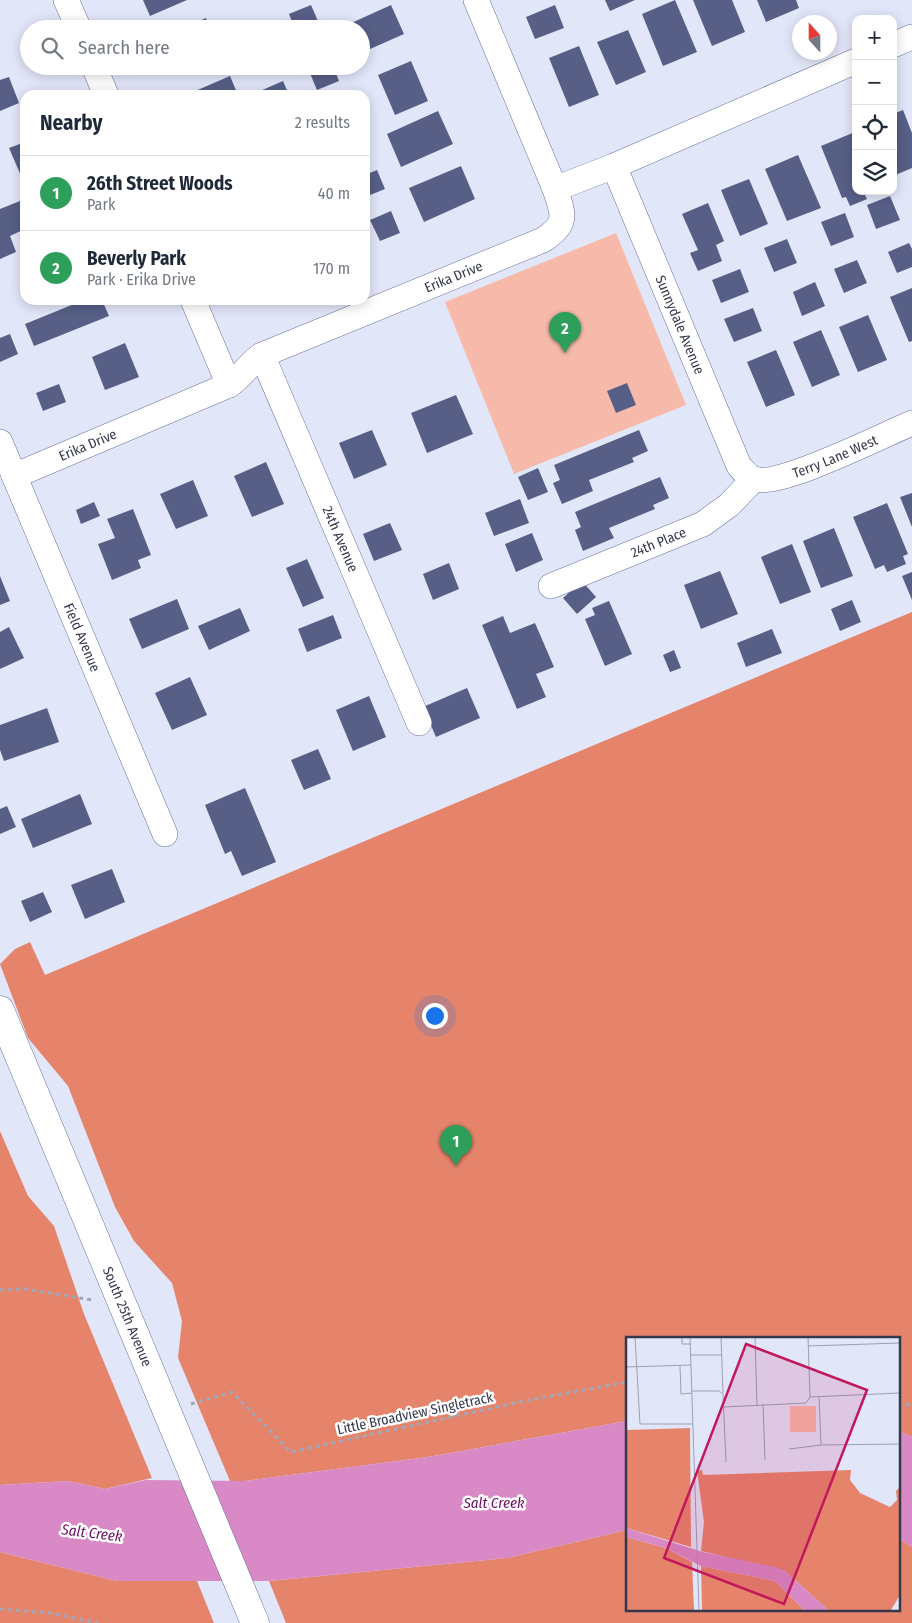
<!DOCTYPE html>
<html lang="en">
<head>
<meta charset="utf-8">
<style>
	:root { --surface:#fff; --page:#f2f2f3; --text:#1f2937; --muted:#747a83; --line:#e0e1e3; --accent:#706330 }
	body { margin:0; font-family:"Fira Sans Condensed",sans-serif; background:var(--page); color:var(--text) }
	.controls { position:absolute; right:15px; top:15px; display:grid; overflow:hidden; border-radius:10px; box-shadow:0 2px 12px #0003 }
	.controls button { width:45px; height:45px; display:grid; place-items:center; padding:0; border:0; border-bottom:1px solid var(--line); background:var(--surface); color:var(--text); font:25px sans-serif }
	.compass { position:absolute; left:792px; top:15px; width:45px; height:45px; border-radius:50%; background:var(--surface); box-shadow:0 2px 12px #0003; rotate:339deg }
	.you { position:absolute; left:434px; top:1015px; width:18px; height:18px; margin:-12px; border:4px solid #fff; border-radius:50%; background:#1a73e8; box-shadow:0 0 0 8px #1a73e833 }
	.badge { display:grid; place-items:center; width:32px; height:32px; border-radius:50%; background:var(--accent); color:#fff; font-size:16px; font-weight:700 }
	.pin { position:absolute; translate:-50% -41px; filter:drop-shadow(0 1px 2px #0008) }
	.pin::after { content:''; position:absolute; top:26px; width:18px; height:15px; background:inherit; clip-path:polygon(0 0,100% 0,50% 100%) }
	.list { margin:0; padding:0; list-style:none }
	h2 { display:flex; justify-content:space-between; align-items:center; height:65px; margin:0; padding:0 20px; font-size:21px }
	h2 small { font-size:16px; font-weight:400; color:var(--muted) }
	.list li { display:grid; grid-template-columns:32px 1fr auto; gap:15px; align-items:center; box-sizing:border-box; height:75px; padding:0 20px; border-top:1px solid var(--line) }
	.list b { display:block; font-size:19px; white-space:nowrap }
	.list p { margin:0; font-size:16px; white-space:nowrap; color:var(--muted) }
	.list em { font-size:16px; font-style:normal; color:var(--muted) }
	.icon { flex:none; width:28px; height:28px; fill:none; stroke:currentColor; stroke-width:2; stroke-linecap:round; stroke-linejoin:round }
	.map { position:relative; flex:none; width:912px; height:1623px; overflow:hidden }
	.search { position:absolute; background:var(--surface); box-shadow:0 2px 12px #0003; left:20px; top:20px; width:350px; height:55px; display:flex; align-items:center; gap:12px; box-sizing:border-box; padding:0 18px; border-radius:28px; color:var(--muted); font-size:19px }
	.panel { position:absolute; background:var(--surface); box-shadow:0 2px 12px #0003; left:20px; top:90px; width:350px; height:215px; border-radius:15px }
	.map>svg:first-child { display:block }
</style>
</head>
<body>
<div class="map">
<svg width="912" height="1623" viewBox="0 0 912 1623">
	<rect width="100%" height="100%" fill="#e2e6f9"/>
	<polygon fill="#f7baaa" points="616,233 686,405 514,474 445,302"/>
	<g fill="#e5846b">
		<polygon points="912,612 912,1437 898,1431 898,1338 627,1338 627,1421 428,1457 245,1481 230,1481 178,1358 182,1321 172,1283 134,1241 115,1207 68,1086 28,1038 0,964 15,949 30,942 45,975"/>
		<polygon points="0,1131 28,1196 54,1226 84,1314 152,1478 105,1489 68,1481 0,1485"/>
		<polygon points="627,1530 627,1609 898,1609 898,1538 912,1547 912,1623 286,1623 269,1581 507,1558"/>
		<polygon points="0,1552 117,1581 197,1581 214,1623 0,1623"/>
	</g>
	<g fill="#d889c6">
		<polygon points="627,1421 627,1530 507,1558 269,1581 117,1581 0,1552 0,1485 68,1481 105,1489 146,1480 245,1481 428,1457"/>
		<polygon points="898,1431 912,1437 912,1547 898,1538"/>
	</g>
	<g fill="#585f87">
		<polygon points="143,0 187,0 150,16"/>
		<polygon points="605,0 635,0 610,11"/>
		<polygon points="675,0 697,52 663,66 642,14"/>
		<polygon points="693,0 732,0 745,32 712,46"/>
		<polygon points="757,0 796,0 799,8 766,22"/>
		<polygon points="311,5 321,28 295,29 289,14"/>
		<polygon points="391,5 404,34 361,53 361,29 348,29 347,25"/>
		<polygon points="555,5 564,28 535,39 526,17"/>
		<polygon points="206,18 210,29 181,29"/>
		<polygon points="628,30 646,72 616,85 597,42"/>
		<polygon points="579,46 599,95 569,107 549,58"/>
		<polygon points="411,61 428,101 395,115 378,75"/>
		<polygon points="165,66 187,66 169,74"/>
		<polygon points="321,66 333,66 339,81 317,90 309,71"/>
		<polygon points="230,76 238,95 186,95"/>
		<polygon points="9,77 19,103 0,111 0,80"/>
		<polygon points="283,81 289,95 262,95 260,91"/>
		<polygon points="903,110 912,133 912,168 893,176 893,114"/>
		<polygon points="438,111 453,144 401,167 387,134"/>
		<polygon points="855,132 856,191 863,191 867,199 850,206 846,197 842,198 821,146"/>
		<polygon points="25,142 25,177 22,178 9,148"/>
		<polygon points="798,155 821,208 787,221 765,169"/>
		<polygon points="461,166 475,199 424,222 409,188"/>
		<polygon points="377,170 385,189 365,197 365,175"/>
		<polygon points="749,179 768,224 740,236 721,190"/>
		<polygon points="890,196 900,220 876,229 867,205"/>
		<polygon points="25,199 25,229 10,236 16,252 0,259 0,209"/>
		<polygon points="708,203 724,241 716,245 722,261 698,271 690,253 698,250 682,214"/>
		<polygon points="391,211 400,233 380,241 370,220"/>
		<polygon points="845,213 854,237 831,246 821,222"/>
		<polygon points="787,239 797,263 774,272 764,248"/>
		<polygon points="909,243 912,249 912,267 897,273 888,252"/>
		<polygon points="857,260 867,283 844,293 834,269"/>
		<polygon points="740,269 749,292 721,303 712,280"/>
		<polygon points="815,282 825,306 802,316 793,292"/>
		<polygon points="912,288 912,341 909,342 890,297"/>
		<polygon points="84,300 102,300 109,316 34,346 25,324"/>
		<polygon points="753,308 762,331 734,342 724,319"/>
		<polygon points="868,315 887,360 858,372 839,327"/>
		<polygon points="821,330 840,375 812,387 793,342"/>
		<polygon points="10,334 18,354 0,362 0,338"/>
		<polygon points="125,343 139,377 105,390 92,357"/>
		<polygon points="776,350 795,395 766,407 747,362"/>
		<polygon points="627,383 636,405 616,413 607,391"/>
		<polygon points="59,384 66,402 43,411 36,393"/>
		<polygon points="456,395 473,434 427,453 411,413"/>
		<polygon points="372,430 387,465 354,479 339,443"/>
		<polygon points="639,430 648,451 632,458 634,462 589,480 593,491 562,504 553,483 560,480 554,465"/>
		<polygon points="266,462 284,504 252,517 234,476"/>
		<polygon points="538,468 548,492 528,500 518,477"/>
		<polygon points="660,477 669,498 653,505 655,509 609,528 614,538 583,551 575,530 581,527 575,512"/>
		<polygon points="193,480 208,516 176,529 160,494"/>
		<polygon points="912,493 912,527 900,497"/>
		<polygon points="520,499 529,523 494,536 485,513"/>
		<polygon points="94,502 100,516 81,524 76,510"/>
		<polygon points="887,503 908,554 903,556 906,564 887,572 884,565 875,569 853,517"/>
		<polygon points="133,509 151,555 138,560 141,568 112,580 98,544 115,538 107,519"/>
		<polygon points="390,523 402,550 374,561 363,534"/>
		<polygon points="834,528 853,576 821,588 803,541"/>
		<polygon points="532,533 543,560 516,572 505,544"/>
		<polygon points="792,544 811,592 780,604 761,557"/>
		<polygon points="307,559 324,598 303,607 286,568"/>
		<polygon points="449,563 459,589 433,600 423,574"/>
		<polygon points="720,571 738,614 701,629 684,585"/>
		<polygon points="912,572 912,600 902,576"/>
		<polygon points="0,576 10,601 0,605"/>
		<polygon points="582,581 596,597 577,614 563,598"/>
		<polygon points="177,599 189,629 142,649 129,619"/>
		<polygon points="852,600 861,622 840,631 831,609"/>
		<polygon points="609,601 632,654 605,666 585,619 595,615 592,608"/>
		<polygon points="240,608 250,631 209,650 198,626"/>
		<polygon points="333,615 342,638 307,652 298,629"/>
		<polygon points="503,616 510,633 535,623 554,667 536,674 546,697 517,709 482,625"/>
		<polygon points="9,627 24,658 0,669 0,632"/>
		<polygon points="772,629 782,653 746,667 737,643"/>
		<polygon points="674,650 681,668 670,672 663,655"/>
		<polygon points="190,677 207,715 172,730 155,693"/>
		<polygon points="467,688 480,718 436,737 423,707"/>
		<polygon points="369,696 386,737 353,751 336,710"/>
		<polygon points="47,708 59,742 4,761 0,750 0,725"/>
		<polygon points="318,749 331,779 304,790 291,760"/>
		<polygon points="245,788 276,862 242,876 231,851 225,854 205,805"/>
		<polygon points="80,794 92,824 33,848 21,819"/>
		<polygon points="7,806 16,827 0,834 0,809"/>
		<polygon points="112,869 125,902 85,919 71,885"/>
		<polygon points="43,892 52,912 30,922 21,901"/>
	</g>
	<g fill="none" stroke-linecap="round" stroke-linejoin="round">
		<defs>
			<g id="minor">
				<polyline points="66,0 79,29"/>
				<polyline points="476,0 555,189"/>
				<polyline points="893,45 912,37"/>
				<polyline points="94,66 106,95"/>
				<path id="s1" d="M 614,166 L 739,466 C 743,470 748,477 754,479 C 779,488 883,435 912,423"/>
				<polyline points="193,300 229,385"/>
				<path id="s2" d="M 262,355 L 419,723"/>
				<path id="s3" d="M 0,442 L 165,834"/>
				<path id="s4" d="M 14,476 L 229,385 C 242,377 249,363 262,355 L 543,240 C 568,224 564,215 555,189 L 614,166 L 856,61"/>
				<path id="s5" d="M 551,586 L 703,524 L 729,505 L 754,479"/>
			</g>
			<g id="tertiary">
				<path id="s6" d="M 0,1010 L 255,1623"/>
			</g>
		</defs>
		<use href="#minor" stroke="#6a729b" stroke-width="26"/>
		<use href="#tertiary" stroke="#6a729b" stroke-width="29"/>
		<g stroke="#a2a6b9" stroke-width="3" stroke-dasharray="4 4" stroke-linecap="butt">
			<polyline points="0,1290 25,1289 92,1300"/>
			<polyline points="898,1402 912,1406"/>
			<polyline points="191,1404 232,1392 291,1452 524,1401 627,1382"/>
			<polyline points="0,1609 50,1613 98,1623"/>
		</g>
		<use href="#minor" stroke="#fff" stroke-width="25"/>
		<use href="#tertiary" stroke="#fff" stroke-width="28"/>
	</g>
	<g text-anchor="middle" stroke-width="5" stroke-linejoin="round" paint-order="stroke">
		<g font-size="14" fill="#34384a" stroke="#fff">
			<text dy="5" stroke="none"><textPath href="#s4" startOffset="485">Erika Drive</textPath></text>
			<text dy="5" stroke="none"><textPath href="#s1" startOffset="172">Sunnydale Avenue</textPath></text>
			<text dy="5" stroke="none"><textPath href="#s4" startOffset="80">Erika Drive</textPath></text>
			<text dy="5" stroke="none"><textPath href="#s1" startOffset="430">Terry Lane West</textPath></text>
			<text dy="5" stroke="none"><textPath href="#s2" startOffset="200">24th Avenue</textPath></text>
			<text dy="5" stroke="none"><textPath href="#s5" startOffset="116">24th Place</textPath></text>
			<text dy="5" stroke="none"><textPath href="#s3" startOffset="212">Field Avenue</textPath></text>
			<text dy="5" stroke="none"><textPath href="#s6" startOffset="332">South 25th Avenue</textPath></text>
			<text transform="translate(415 1413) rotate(-12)" y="5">Little Broadview Singletrack</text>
		</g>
		<g font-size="15" font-style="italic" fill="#6e0d60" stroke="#fff">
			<text x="494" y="1508">Salt Creek</text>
			<text transform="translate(92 1533) rotate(7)" y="5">Salt Creek</text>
		</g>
	</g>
	<g transform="translate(626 1337)">
		<rect width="274" height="274" fill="#e2e6f9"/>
		<path d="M 164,69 L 190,69 L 190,95 L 164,95 Z" fill="#f7baaa"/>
		<path d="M 64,91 L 65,210 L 0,191 L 0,93 ZM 76,133 L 77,138 L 225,133 L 224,143 L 234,156 L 264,170 L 271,163 L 270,154 L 274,150 L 274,258 L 265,273 L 202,273 L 159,234 L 75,214 L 78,185 L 71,134 ZM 0,200 L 40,211 L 66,225 L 68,273 L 0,273 ZM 75,229 L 149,244 L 178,273 L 76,273 Z" fill="#e5846b"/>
		<path d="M 0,191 L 77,215 L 149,230 L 159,234 L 202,273 L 178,273 L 149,244 L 75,229 L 40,211 L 0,200 Z" fill="#d889c6"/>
		<path fill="none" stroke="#9ca0b3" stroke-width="1" d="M 9,0 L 14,87 L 67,87M 56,0 L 56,7 L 65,7M 64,0 L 73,273M 95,0 L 97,56M 129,0 L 131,69M 182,0 L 184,60M 182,9 L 274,6M 65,18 L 96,18M 54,29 L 55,57 L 66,56M 0,30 L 65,28M 66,54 L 93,54 L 97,57 L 100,125M 193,60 L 195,108M 137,67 L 139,123M 98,70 L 180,66 L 184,60 L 274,56M 195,108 L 274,107M 163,112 L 195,108"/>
		<path fill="#c2185b" fill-opacity="0.15" stroke="#c2185b" stroke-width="2.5" d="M 120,7 L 241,53 L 158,267 L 38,221 Z"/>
		<rect width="274" height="274" fill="none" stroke="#34384a" stroke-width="2.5"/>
	</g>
</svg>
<div class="controls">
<button>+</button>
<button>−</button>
<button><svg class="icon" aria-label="locate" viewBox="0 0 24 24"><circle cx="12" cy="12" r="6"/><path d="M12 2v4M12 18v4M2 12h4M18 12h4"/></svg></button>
<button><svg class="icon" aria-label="layers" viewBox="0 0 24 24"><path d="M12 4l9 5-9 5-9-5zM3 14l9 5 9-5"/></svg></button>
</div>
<svg class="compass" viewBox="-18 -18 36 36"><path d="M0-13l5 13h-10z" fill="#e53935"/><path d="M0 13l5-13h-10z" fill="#747a83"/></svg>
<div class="you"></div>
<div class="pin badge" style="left:456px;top:1166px;background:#2e9e5b">1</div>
<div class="pin badge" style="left:565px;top:353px;background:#2e9e5b">2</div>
<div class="search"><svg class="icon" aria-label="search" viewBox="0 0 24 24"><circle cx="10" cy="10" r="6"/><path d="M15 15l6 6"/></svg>Search here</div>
<section class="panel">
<h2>Nearby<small>2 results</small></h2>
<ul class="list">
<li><span class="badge" style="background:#2e9e5b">1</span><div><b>26th Street Woods</b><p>Park</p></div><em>40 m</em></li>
<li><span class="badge" style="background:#2e9e5b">2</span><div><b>Beverly Park</b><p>Park · Erika Drive</p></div><em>170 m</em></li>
</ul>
</section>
</div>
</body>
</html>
